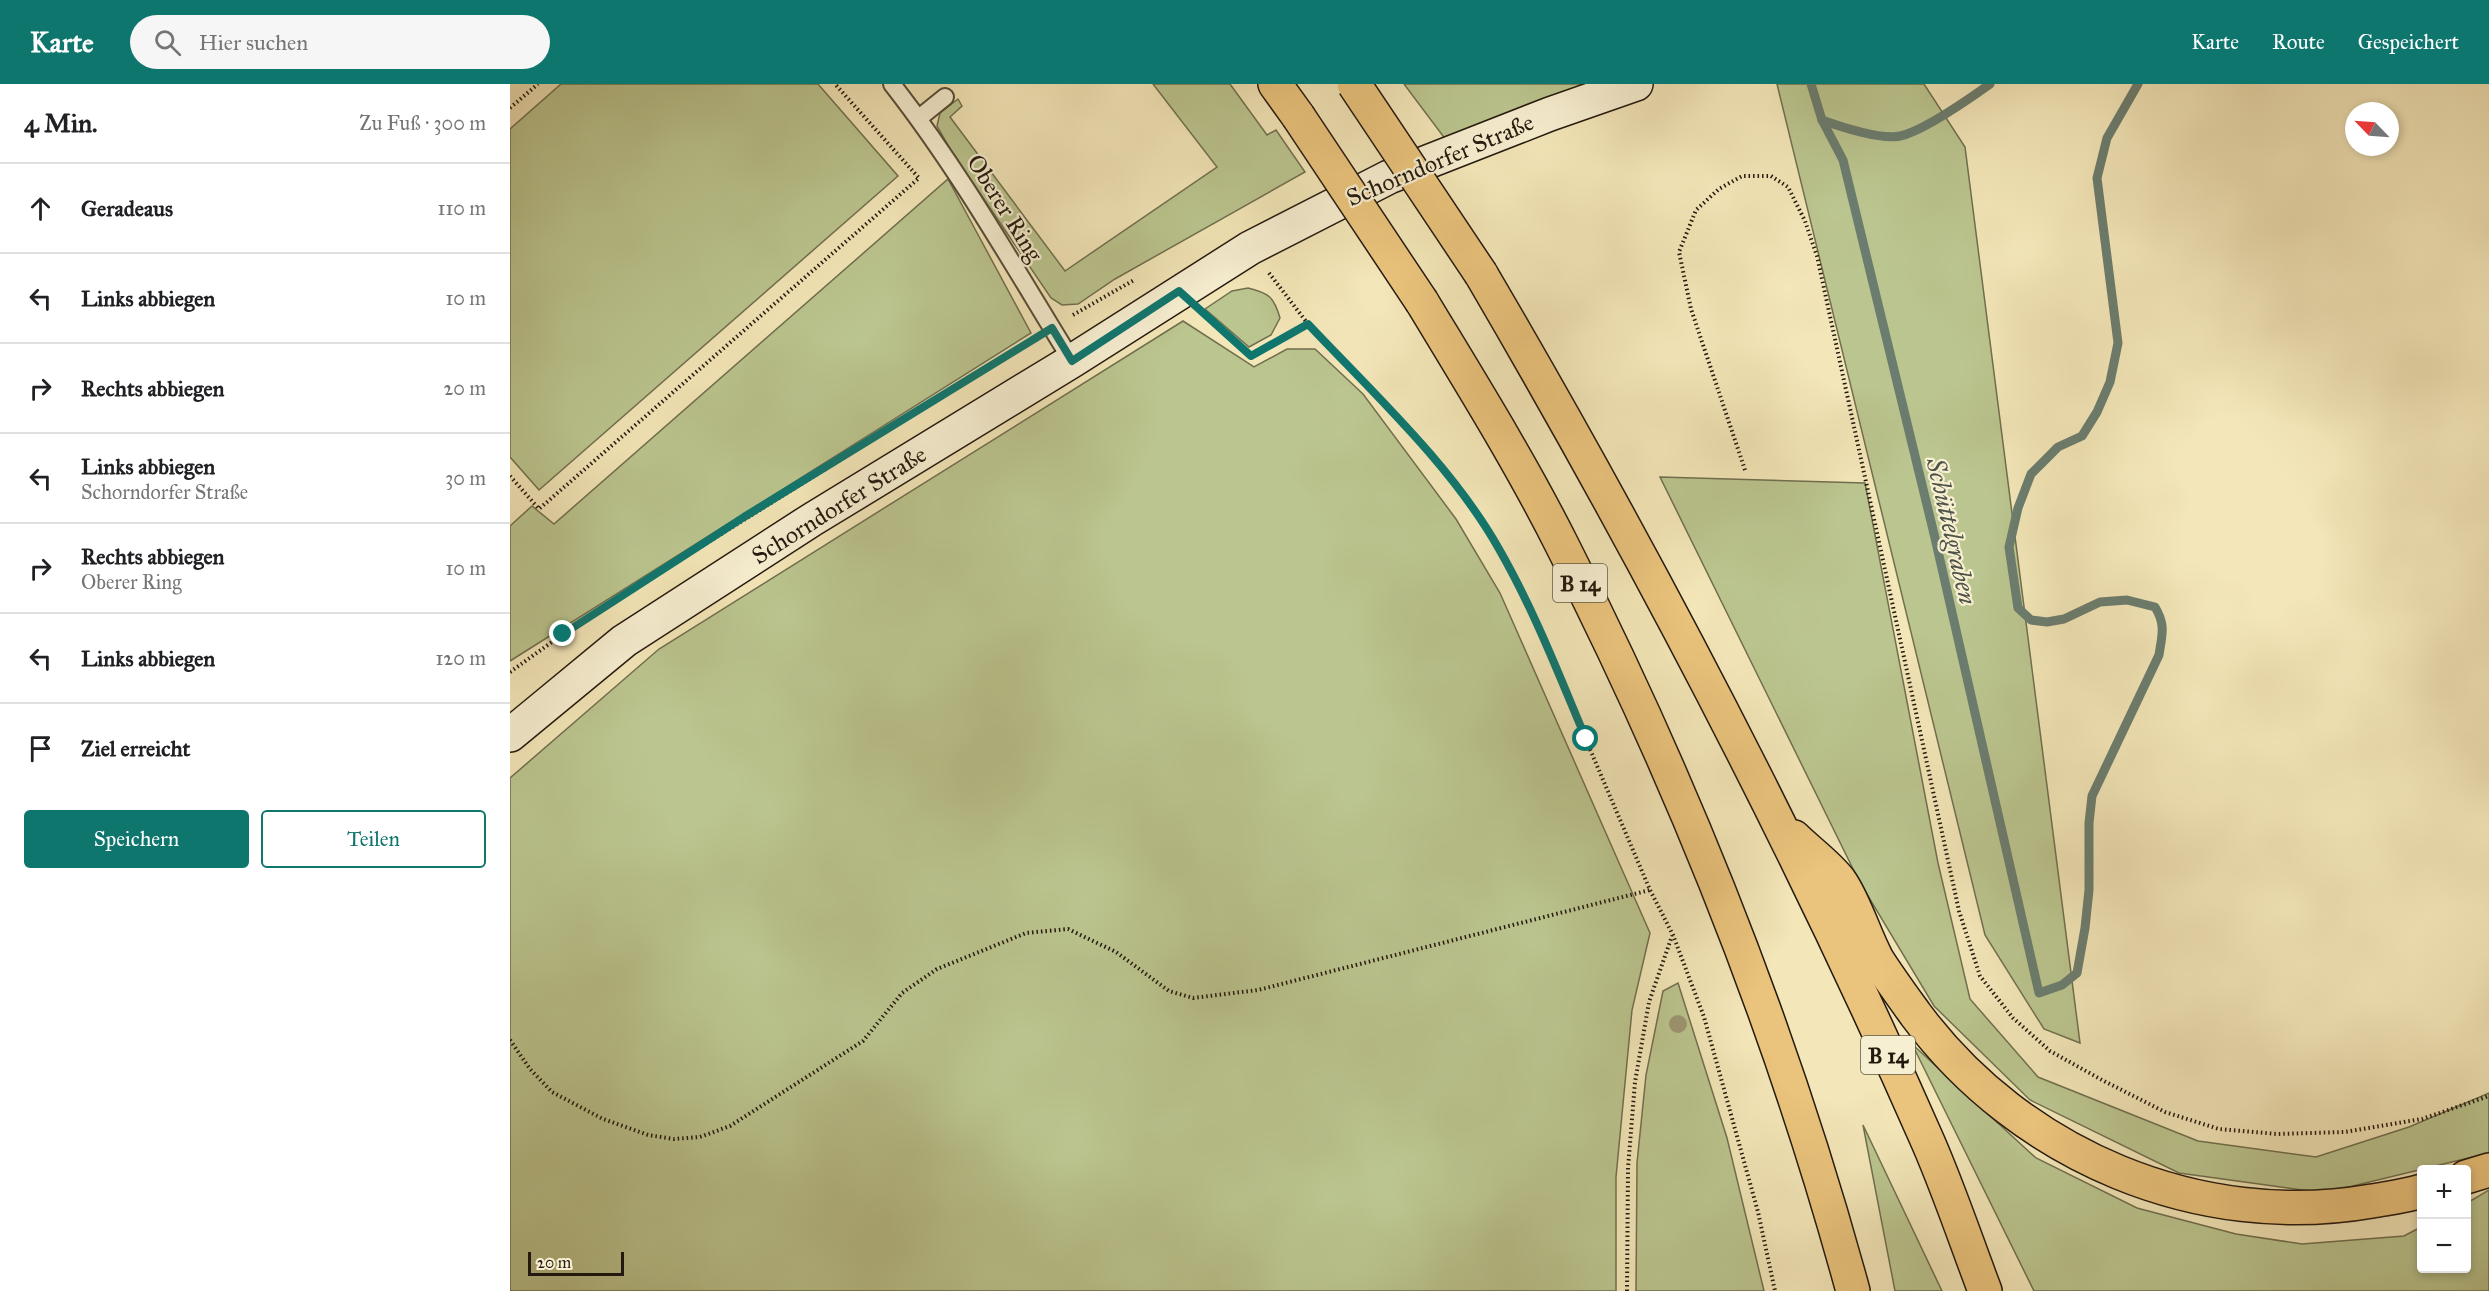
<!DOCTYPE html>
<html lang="de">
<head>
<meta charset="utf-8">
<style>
	:root { --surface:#fff; --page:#f6f6f6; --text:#202124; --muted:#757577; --line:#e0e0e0; --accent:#0f766e }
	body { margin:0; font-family:"IM FELL Great Primer",serif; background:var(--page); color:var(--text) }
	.controls { position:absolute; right:18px; bottom:18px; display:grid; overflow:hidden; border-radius:6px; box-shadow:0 3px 9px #0003 }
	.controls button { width:54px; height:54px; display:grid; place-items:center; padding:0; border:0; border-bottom:2px solid var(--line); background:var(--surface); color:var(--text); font:30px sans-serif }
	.compass { position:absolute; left:1835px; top:18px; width:54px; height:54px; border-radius:50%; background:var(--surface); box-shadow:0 3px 9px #0003; rotate:295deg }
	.scale { position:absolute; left:18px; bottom:15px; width:96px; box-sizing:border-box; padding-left:6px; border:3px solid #24190e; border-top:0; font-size:16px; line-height:21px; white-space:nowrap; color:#24190e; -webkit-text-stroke:4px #f7efd1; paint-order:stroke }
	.stop { position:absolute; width:18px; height:18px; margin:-14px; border:4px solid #0f766e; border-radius:50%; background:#fff }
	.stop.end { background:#0f766e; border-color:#fff; box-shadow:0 2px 6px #0008 }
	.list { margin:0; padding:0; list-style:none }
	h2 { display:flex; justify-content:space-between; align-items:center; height:78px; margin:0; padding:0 24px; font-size:26px }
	h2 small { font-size:20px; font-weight:400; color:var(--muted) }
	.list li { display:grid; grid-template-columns:39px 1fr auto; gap:18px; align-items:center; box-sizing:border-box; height:90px; padding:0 24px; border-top:2px solid var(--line) }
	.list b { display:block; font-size:22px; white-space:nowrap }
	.list p { margin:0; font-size:20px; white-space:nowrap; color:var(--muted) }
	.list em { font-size:20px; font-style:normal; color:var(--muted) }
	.actions { display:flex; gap:12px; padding:18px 24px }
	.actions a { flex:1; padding:14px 0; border:2px solid var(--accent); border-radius:6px; text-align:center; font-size:21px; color:var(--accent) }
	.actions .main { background:var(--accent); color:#fff }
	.icon { flex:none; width:33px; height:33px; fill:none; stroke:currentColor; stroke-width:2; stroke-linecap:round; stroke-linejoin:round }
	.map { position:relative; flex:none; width:1979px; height:1207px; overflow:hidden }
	header { display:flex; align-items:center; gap:36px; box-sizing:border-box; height:84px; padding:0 30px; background:var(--accent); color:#fff }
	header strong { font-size:28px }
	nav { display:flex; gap:33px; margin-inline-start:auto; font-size:21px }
	.search { width:420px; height:54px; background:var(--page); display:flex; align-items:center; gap:15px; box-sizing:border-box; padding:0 21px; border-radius:33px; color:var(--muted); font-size:22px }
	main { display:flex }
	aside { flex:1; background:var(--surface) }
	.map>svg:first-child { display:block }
</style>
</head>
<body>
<header>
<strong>Karte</strong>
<div class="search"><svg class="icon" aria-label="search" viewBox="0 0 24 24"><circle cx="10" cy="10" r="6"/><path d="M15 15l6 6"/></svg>Hier suchen</div>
<nav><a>Karte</a><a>Route</a><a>Gespeichert</a></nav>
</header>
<main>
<aside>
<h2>4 Min.<small>Zu Fuß · 300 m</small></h2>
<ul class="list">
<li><svg class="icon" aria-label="ahead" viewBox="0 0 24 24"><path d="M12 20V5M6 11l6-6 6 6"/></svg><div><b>Geradeaus</b></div><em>110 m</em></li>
<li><svg class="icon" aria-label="left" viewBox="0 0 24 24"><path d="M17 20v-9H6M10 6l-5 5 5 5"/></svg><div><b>Links abbiegen</b></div><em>10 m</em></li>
<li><svg class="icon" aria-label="right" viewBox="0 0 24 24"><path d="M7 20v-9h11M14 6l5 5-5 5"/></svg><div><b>Rechts abbiegen</b></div><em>20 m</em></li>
<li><svg class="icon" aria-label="left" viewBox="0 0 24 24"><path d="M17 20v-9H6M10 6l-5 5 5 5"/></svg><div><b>Links abbiegen</b><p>Schorndorfer Straße</p></div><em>30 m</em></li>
<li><svg class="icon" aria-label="right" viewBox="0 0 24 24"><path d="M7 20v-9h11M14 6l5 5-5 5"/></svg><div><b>Rechts abbiegen</b><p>Oberer Ring</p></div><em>10 m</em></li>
<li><svg class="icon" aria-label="left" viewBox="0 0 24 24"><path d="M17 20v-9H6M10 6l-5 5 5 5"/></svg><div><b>Links abbiegen</b></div><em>120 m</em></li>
<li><svg class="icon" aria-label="arrive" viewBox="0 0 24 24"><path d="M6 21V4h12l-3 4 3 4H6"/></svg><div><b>Ziel erreicht</b></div></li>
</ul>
<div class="actions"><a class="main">Speichern</a><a>Teilen</a></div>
</aside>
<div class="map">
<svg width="1979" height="1207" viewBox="0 0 1979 1207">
	<rect width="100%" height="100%" fill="#f3e6b8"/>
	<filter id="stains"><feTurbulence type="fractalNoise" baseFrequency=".00333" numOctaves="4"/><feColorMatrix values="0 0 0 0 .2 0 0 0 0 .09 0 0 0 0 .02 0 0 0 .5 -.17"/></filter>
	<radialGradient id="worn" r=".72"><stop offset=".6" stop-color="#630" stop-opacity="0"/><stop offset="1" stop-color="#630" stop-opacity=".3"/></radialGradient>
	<g fill="#bbc58f" stroke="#706f4e" stroke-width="1.5">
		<polygon points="51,0 308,0 388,92 29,406 0,373 0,45"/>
		<polygon points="643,0 720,0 757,51 766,46 795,88 605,195 568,220 552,221 541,214 442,68 427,42 430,29 448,15 452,22 440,33 555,187 707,83"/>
		<polygon points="894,0 1125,0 954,80"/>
		<polygon points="1267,0 1414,0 1455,63 1570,959 1534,945 1475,851"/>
		<polygon points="438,95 521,249 0,577 0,442 22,422 44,440"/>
		<path d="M 738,204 C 759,209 764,213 770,234 L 761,251 L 739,263 L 695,225 L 722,207 Z"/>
		<polygon points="673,237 744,283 777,265 805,265 853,310 946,435 990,509 1140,849 1122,926 1106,1093 1106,1207 0,1207 0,694 149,565"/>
		<polygon points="1150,393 1355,399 1428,779 1460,915 1528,993 1688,1057 1806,1073 1899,1043 1979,1009 1979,1069 1814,1109 1669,1089 1520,1016 1424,922 1349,797"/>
		<polygon points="1168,899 1217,1054 1254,1207 1126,1207 1127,1079 1136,991 1153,907"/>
		<polygon points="1402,960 1526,1074 1627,1124 1726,1150 1792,1160 1894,1152 1911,1143 1912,1184 1956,1184 1957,1119 1979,1106 1979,1207 1524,1207"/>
		<polygon points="1353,1041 1432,1207 1385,1207"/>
	</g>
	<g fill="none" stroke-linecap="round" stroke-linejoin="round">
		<g stroke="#6b7d6f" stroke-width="9">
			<path d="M 1301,0 L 1312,36 L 1333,76 L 1425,454 L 1529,909 L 1552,901 L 1567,889 L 1575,844 L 1579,806 L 1579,739 L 1582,712 L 1649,571 C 1652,551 1656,541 1645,523 L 1617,516 L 1590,518 L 1554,535 L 1537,538 L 1521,536 L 1508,524 L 1499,463 L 1508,424 L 1521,390 L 1548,363 L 1572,352 L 1587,328 L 1600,298 L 1608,259 L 1587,94 L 1597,54 L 1628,0"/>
			<path d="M 1312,36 C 1331,43 1371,56 1390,52 C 1414,47 1459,15 1480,0"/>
		</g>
		<defs>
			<g id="lane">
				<path d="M 382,0 C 450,87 504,183 562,277"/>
				<polyline points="409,34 435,13"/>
			</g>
			<polyline id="secondary" points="0,651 114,557 303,435 562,277 740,164 879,93 1040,30 1126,0"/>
			<g id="highway">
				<polyline points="765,0 788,32"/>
				<path d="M 971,190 C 1135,470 1287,760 1418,1058 C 1439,1106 1456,1157 1475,1207"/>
				<path d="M 912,218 C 961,299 1011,379 1053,463 C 1174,701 1273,950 1343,1207"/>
				<path d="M 1284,753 C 1298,767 1318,781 1330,797 C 1345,818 1354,851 1367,875 C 1379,894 1393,913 1406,931 C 1511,1072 1689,1147 1862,1117 C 1879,1114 1896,1112 1912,1107"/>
				<polyline points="1956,1093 1979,1086"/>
			</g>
		</defs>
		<use href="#lane" stroke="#584c38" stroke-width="20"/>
		<use href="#secondary" stroke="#24190e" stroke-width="36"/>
		<use href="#highway" stroke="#24190e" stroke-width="36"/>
		<g stroke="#24190e" stroke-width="4" stroke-dasharray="1.5 3" stroke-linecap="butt">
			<polyline points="0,24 28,0"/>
			<polyline points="759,189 798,240 940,392 989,464 1030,548 1140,806 1163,851 1194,933 1248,1128 1265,1207"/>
			<polyline points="695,230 741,272 798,240"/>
			<polyline points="563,231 624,196"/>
			<polyline points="1235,386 1181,225 1169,168 1186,126 1209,105 1232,92 1261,92 1278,103 1295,137 1307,172 1449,827 1470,892 1503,934 1540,967 1592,996 1655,1028 1709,1045 1767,1050 1835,1048 1912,1035 1979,1012"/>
			<polyline points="0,392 29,425 409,94 325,0"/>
			<polyline points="0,588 70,538 521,257"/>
			<polyline points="0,956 20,985 42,1008 93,1035 138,1051 164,1055 190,1053 220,1042 353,957 392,909 427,885 516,849 558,845 606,868 659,907 683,914 748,906 1140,806"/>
			<polyline points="1117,1207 1118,1084 1125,998 1139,918 1162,852"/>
		</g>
		<use href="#lane" stroke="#f7efd1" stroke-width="16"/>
		<use href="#secondary" stroke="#f7efd1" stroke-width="33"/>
		<use href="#highway" stroke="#eac37c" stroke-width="33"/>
		<defs>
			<g id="highway-bridge">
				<polyline points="844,0 971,190"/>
				<polyline points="788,32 912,218"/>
			</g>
		</defs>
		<use href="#highway-bridge" stroke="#24190e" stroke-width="36" stroke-linecap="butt"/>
		<use href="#highway-bridge" stroke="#eac37c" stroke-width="33"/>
	</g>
	<circle fill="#9e9673" cx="1168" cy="940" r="9"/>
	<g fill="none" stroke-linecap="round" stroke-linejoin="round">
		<path stroke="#0f766e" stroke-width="8" d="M 53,550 L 234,433 L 542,244 L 562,277 L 669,207 L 741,272 L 798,240 C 863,309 943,383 989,465 C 1024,526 1049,591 1076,655"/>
	</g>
	<g text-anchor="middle" stroke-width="4.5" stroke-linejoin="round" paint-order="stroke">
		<g fill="#f7efd1" stroke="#635948" stroke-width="1.5">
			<rect x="1043" y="480" width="54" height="38" rx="4.5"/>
			<rect x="1351" y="952" width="54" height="38" rx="4.5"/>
		</g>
		<g font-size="22" font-weight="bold" fill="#24190e">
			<text x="1070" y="507">B 14</text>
			<text x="1378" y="979">B 14</text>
		</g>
		<g font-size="24" fill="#24190e" stroke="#f7efd1">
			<text transform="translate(930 76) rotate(-23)" y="8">Schorndorfer Straße</text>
			<text transform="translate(495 124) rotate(58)" y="8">Oberer Ring</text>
			<text transform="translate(329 421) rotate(-32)" y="8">Schorndorfer Straße</text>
		</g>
		<g font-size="26" font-style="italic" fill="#4e5347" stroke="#f7efd1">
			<text transform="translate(1442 447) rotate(77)" y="9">Schüttelgraben</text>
		</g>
	</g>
	<rect width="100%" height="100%" filter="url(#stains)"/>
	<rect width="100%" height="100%" fill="url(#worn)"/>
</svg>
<div class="controls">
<button>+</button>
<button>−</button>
</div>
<svg class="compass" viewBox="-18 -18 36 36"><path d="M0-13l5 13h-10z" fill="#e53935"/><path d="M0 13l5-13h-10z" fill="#757577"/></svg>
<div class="scale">20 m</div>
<div class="stop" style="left:1076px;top:655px"></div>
<div class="stop end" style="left:53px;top:550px"></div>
</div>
</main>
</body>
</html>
